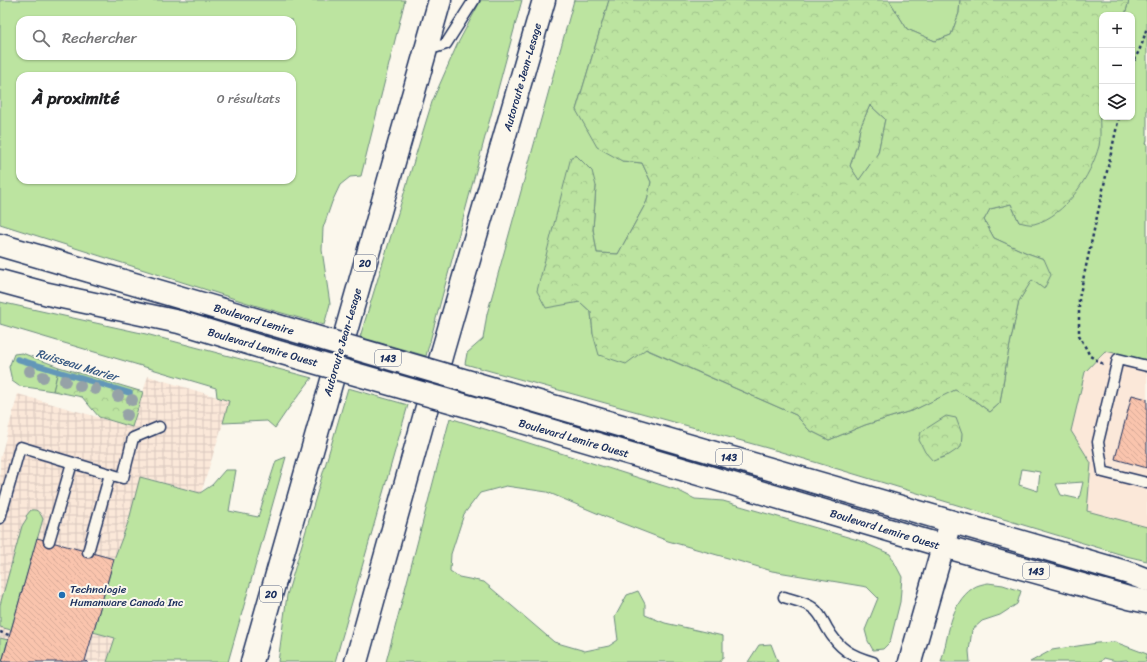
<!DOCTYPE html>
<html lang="fr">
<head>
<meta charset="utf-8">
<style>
	:root { --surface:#fff; --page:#f2f2f2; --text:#202124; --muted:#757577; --line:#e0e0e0 }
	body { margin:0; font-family:Sriracha,sans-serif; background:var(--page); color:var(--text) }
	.controls { position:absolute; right:12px; top:12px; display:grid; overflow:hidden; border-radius:8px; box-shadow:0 1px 3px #0004 }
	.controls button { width:36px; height:36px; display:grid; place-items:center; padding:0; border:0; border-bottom:1px solid var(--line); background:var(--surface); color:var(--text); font:20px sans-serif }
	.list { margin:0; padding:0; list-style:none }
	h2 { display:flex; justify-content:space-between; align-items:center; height:52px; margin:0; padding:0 16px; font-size:17px }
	h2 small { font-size:13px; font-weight:400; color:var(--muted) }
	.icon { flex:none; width:22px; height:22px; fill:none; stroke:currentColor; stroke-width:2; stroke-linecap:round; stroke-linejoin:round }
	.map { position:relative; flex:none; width:1147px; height:662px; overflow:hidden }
	.search { position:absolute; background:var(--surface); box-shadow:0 1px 3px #0004; left:16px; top:16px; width:280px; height:44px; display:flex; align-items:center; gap:10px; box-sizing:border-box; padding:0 14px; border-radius:12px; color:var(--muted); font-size:15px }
	.panel { position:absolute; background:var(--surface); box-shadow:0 1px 3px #0004; left:16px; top:72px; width:280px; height:112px; border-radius:12px }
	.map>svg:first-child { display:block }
</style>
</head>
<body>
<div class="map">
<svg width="1147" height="662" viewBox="0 0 1147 662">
	<defs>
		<pattern id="industrial-grid" width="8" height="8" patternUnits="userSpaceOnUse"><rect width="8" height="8" fill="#fbe8d9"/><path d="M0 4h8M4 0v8" fill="none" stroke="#d7c7bd"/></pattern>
		<pattern id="forest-crowns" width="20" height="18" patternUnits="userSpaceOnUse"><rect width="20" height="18" fill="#bce4a0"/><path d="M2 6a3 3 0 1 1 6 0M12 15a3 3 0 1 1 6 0" fill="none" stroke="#a1c48c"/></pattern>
		<pattern id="building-back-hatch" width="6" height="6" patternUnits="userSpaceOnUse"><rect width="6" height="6" fill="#fac4ad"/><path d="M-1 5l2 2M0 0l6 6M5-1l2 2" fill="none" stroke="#d6a997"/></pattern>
	</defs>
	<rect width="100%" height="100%" fill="#fbf7ec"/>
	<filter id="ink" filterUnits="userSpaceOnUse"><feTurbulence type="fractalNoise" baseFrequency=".025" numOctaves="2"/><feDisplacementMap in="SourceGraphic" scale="8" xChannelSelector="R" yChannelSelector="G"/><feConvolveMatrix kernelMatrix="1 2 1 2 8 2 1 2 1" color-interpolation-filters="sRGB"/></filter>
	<g filter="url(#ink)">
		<polygon fill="#fbe8d9" points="1105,351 1147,360 1147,561 1087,511 1091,463 1071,431 1085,372"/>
		<polygon fill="url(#industrial-grid)" points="148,376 230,401 201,493 141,477 129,520 114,559 93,632 115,638 107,662 0,662 0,459 18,394 132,427"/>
		<g fill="#bce4a0" stroke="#6c8a7f" fill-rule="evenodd">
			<path d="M 0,0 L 405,0 L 361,176 L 350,177 L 340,185 L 332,202 L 323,228 L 322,250 L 330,304 L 324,325 L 254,305 L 0,224 ZM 20,20 L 292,20 L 292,56 L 20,56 ZM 20,76 L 292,76 L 292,180 L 20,180 Z"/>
			<polygon points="481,0 522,0 426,356 360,337 432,102 457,45"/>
			<path d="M 574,0 L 609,0 L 576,110 L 622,161 L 642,163 L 651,182 L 647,201 L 618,254 L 597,253 L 593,229 L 596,186 L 546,307 L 580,302 L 591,312 L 593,334 L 626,363 L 645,349 L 796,415 L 809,430 L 829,440 L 865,425 L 914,410 L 955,389 L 974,400 L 990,412 L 1000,403 L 1007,359 L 1019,301 L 1044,259 L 1027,253 L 994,238 L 984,220 L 990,209 L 1011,204 L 1019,222 L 1033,224 L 1099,145 L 1099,106 L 1102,97 L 1102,117 L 1132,117 L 1132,15 L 1125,15 L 1129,0 L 1147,0 L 1147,140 L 1146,144 L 1147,143 L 1147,360 L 1105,351 L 1085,372 L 1071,431 L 1091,463 L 1087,511 L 1147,527 L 1147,561 L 1126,556 L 778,451 L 465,364 L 467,353 L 483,339 L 487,314 ZM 1022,469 L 1040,472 L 1038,491 L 1019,485 ZM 1083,482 L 1079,499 L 1061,495 L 1056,484 Z"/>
			<polygon points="889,0 960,0 959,13 951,35 935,41 907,29"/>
			<polygon points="870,105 885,119 878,153 859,181 850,166 857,144 860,128"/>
			<polygon points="0,302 146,334 312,378 288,409 275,428 267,421 223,423 229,401 217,397 216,388 0,324"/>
			<polygon points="22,353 59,367 53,391 19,386 12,381 9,367 14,354"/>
			<polygon points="348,388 408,405 335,662 278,662 287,595"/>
			<polygon points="450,418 677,490 695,499 723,501 858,540 890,554 902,577 900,602 890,642 883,649 873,650 868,641 865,630 878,598 867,587 772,571 735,560 668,541 606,517 547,492 506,486 480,493 464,514 451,554 450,571 459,577 484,582 554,642 585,651 609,646 618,640 615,617 627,595 638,591 645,604 645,615 665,623 723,636 723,657 720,662 386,662"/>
			<polygon points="286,457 228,662 107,662 115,638 93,632 114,559 129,520 140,477 200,493 212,485 225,470 236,470 229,511 258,517 276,461"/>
			<path d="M 31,510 C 38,509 40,513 43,519 L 11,630 L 0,627 L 0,605 L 22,526 L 27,518 L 26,516 Z"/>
			<path d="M 988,583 L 1003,585 L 1021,591 L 1017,604 L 1000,615 L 982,621 L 972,630 L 969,651 L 970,662 L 941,662 C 949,637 949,604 973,588 C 977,585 983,584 988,583 Z"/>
			<polygon points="0,638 8,640 2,662 0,662"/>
			<polygon points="1115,642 1147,654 1145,658 1147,659 1147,662 1128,662 1127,660 1116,661 1104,658 1101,662 1030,662 1052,650 1097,643"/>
			<polygon points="771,644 778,662 748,662 759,645"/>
		</g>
		<g fill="url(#forest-crowns)" stroke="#6c8a7f" fill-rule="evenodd">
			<path d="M 609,0 L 889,0 L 907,29 L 935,41 L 951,35 L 959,13 L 960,0 L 1129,0 L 1125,15 L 1102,15 L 1102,97 C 1097,114 1102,131 1099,146 C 1091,175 1066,216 1034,224 C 1030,225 1024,223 1019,222 L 1011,204 L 990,209 L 984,220 L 994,238 L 1027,253 L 1044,259 L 1051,275 L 1044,289 L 1032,280 L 1019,301 L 1007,359 L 1000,403 L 990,412 L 974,400 L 955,390 L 914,410 L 865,425 L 829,440 L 809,430 L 796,415 L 646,349 L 626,364 L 599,355 L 593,334 L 591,312 L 580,302 L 546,308 L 537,291 L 571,157 L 576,155 L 592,171 L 596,186 L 593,229 L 597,253 L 618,254 L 647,201 L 651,182 L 642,163 L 622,161 L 597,147 L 576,110 ZM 870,105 L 885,119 L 878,153 L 859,180 L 850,166 L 857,144 L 860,128 Z"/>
			<polygon points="59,367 143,392 132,427 99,417 82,397 53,391"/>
			<polygon points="946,416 956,418 962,434 961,447 949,455 933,461 925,452 919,440 921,432"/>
		</g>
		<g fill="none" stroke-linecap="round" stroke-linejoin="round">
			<polyline stroke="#6397b8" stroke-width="5.5" points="17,359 130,393"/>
		</g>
		<g fill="url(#building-back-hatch)" stroke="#1b2f5e">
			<polygon points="1132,395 1147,399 1147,468 1115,459"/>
			<polygon points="37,538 114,559 85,661 88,662 2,662"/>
		</g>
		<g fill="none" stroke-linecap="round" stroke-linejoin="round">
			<defs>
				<g id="service">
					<polyline points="427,45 437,47 446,44 474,0"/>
					<polyline points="1147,366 1118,359 1098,442 1103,472 1147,483"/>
					<polyline points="0,518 20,447 123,478 133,438 159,427"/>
					<polyline points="49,541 72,463"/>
					<polyline points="88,552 110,474"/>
					<path d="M 784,597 C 793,600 805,602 813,608 C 820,613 823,621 827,628 C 839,649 851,656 873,662"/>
				</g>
				<g id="primary">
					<polyline points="0,245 268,323"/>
					<polyline points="0,281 48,294 179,322 261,347"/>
					<polyline points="508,393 1129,573 1147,580"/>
					<polyline points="502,416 943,546 1129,598 1147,602"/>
				</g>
				<g id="motorway">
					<polyline points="252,662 440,0"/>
					<polyline points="356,662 442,353 544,0"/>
					<polyline points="910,662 950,522"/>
				</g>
			</defs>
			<use href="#service" stroke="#1b2f5e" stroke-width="13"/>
			<use href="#primary" stroke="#1b2f5e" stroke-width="25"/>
			<use href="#motorway" stroke="#1b2f5e" stroke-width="25"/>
			<g stroke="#1b2f5e" stroke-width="2.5" stroke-dasharray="3 3" stroke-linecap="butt">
				<polyline points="1132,66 1142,44 1147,27"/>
				<polyline points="1103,364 1090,356 1079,335 1079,298 1119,117"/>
				<polyline points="0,632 9,635"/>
			</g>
			<use href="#service" stroke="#fbf7ec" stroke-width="10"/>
			<use href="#primary" stroke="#fbf7ec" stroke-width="22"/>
			<use href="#motorway" stroke="#fbf7ec" stroke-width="22"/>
			<defs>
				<g id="primary-bridge">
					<polyline points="268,323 508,393"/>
					<polyline points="261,347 502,416"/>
				</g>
			</defs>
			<use href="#primary-bridge" stroke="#1b2f5e" stroke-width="25" stroke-linecap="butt"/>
			<use href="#primary-bridge" stroke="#fbf7ec" stroke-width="22"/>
		</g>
		<g fill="#96a2a7">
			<circle cx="30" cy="371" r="6"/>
			<circle cx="43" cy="377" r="6"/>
			<circle cx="65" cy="381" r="6"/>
			<circle cx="80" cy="386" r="6"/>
			<circle cx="95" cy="389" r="6"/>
			<circle cx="118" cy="396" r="6"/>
			<circle cx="132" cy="400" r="6"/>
			<circle cx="127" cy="415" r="6"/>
		</g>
	</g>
	<circle fill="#1f6fb2" stroke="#fbf7ec" stroke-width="1.5" cx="62" cy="595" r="4"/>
	<g text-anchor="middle" stroke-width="4" stroke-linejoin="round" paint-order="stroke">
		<g fill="#fbf7ec" stroke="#5e6b89" stroke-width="1">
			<rect x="354" y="255" width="22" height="16" rx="3"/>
			<rect x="375" y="350" width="26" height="16" rx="3"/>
			<rect x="716" y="449" width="26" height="16" rx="3"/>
			<rect x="1023" y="563" width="26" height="16" rx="3"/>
			<rect x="260" y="586" width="22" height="16" rx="3"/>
		</g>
		<g font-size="10" font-weight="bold" fill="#1b2f5e">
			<text x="365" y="267">20</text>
			<text x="388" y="362">143</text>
			<text x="729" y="461">143</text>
			<text x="1036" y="575">143</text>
			<text x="271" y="598">20</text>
		</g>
		<g font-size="11" fill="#1b2f5e" stroke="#fbf7ec">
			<text transform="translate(522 77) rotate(-74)" y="4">Autoroute Jean-Lesage</text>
			<text transform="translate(254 319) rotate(17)" y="4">Boulevard Lemire</text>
			<text transform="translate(342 342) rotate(-74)" y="4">Autoroute Jean-Lesage</text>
			<text transform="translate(263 347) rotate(16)" y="4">Boulevard Lemire Ouest</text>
			<text transform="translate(574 438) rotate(16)" y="4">Boulevard Lemire Ouest</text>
			<text transform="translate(885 529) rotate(17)" y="4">Boulevard Lemire Ouest</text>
		</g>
		<g font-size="11" fill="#1b2f5e" stroke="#fbf7ec" text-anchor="start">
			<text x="70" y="593">Technologie<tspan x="70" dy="13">Humanware Canada Inc</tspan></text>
		</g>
		<g font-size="12" font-style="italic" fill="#395a84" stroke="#fbf7ec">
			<text transform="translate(77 365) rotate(17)" y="4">Ruisseau Marier</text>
		</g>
	</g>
</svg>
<div class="controls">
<button>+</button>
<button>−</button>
<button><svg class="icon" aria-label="layers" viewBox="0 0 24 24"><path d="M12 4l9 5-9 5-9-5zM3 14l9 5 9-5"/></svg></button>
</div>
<div class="search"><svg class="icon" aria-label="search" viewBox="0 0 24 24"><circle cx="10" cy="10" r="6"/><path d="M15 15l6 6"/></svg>Rechercher</div>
<section class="panel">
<h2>À proximité<small>0 résultats</small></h2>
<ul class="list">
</ul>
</section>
</div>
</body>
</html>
